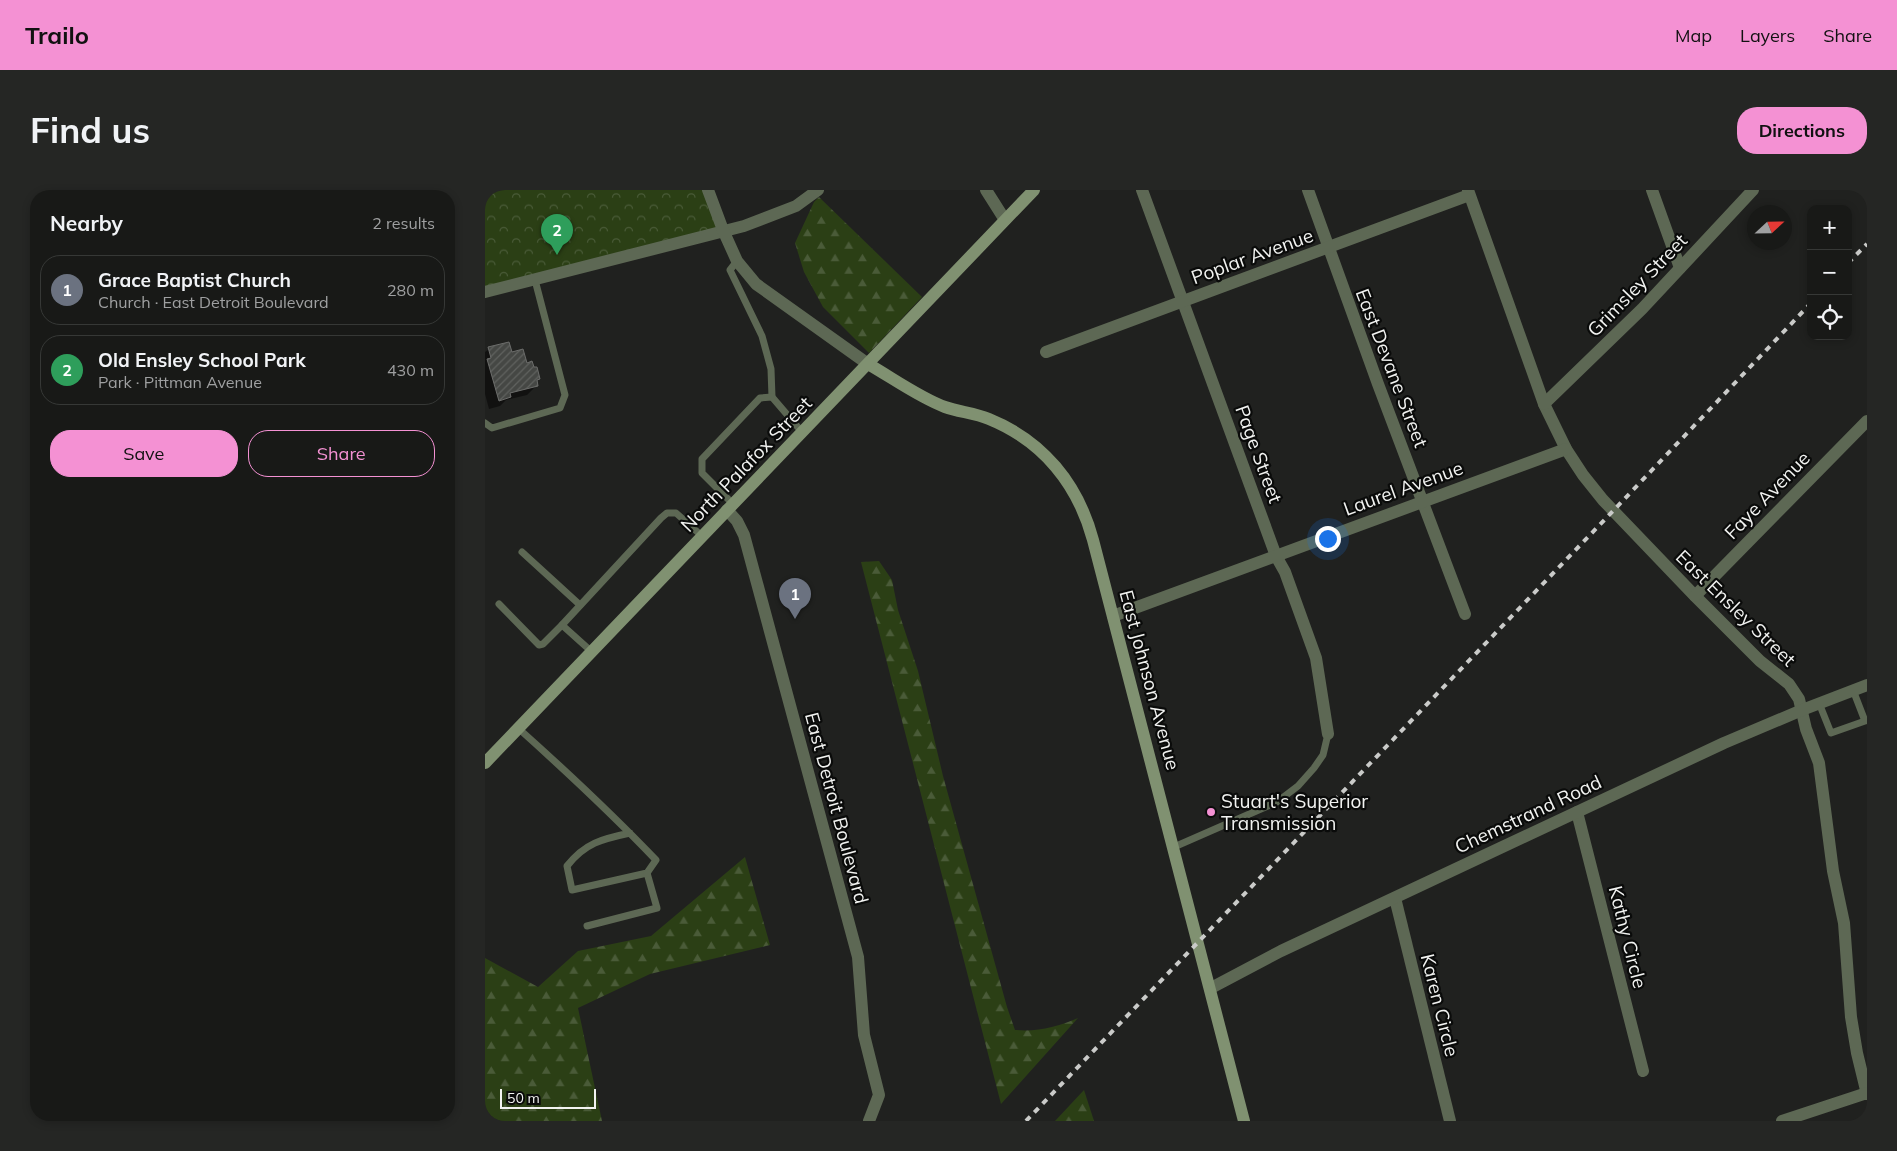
<!DOCTYPE html>
<html lang="en">
<head>
<meta charset="utf-8">
<style>
	:root { --surface:#181917; --page:#252624; --text:#f1f3f6; --muted:#9fa0a1; --line:#363836; --accent:#f491d3 }
	body { margin:0; font-family:Mulish,sans-serif; background:var(--page); color:var(--text) }
	.controls { position:absolute; right:15px; top:15px; display:grid; overflow:hidden; border-radius:10px; box-shadow:0 2px 8px #0003 }
	.controls button { width:45px; height:45px; display:grid; place-items:center; padding:0; border:0; border-bottom:1px solid var(--line); background:var(--surface); color:var(--text); font:25px sans-serif }
	.compass { position:absolute; left:1262px; top:15px; width:45px; height:45px; border-radius:50%; background:var(--surface); box-shadow:0 2px 8px #0003; rotate:68deg }
	.scale { position:absolute; left:15px; bottom:12px; width:96px; box-sizing:border-box; padding-left:5px; border:2px solid #f2f3f1; border-top:0; font-size:14px; line-height:18px; white-space:nowrap; color:#f2f3f1; -webkit-text-stroke:4px #0a0b0a; paint-order:stroke }
	.you { position:absolute; left:842px; top:348px; width:18px; height:18px; margin:-12px; border:4px solid #fff; border-radius:50%; background:#1a73e8; box-shadow:0 0 0 8px #1a73e833 }
	.badge { display:grid; place-items:center; width:32px; height:32px; border-radius:50%; background:var(--accent); color:#fff; font-size:16px; font-weight:700 }
	.pin { position:absolute; translate:-50% -41px; filter:drop-shadow(0 1px 2px #0008) }
	.pin::after { content:''; position:absolute; top:26px; width:18px; height:15px; background:inherit; clip-path:polygon(0 0,100% 0,50% 100%) }
	.list { margin:0; padding:0; list-style:none }
	h2 { display:flex; justify-content:space-between; align-items:center; height:65px; margin:0; padding:0 20px; font-size:21px }
	h2 small { font-size:16px; font-weight:400; color:var(--muted) }
	.list li { display:grid; grid-template-columns:32px 1fr auto; gap:15px; align-items:center; box-sizing:border-box; height:70px; margin:0 10px 10px; padding:0 10px; border:1px solid var(--line); border-radius:20px }
	.list b { display:block; font-size:19px; white-space:nowrap }
	.list p { margin:0; font-size:16px; white-space:nowrap; color:var(--muted) }
	.list em { font-size:16px; font-style:normal; color:var(--muted) }
	.actions { display:flex; gap:10px; padding:15px 20px }
	.actions a { flex:1; padding:11px 0; border:1px solid var(--accent); border-radius:20px; text-align:center; font-size:18px; color:var(--accent) }
	.actions .main { background:var(--accent); color:#111 }
	.icon { flex:none; width:28px; height:28px; fill:none; stroke:currentColor; stroke-width:2; stroke-linecap:round; stroke-linejoin:round }
	.map { position:relative; flex:none; width:1382px; height:931px; overflow:hidden; border-radius:20px }
	header { display:flex; align-items:center; gap:30px; box-sizing:border-box; height:70px; padding:0 25px; background:var(--accent); color:#111 }
	header strong { font-size:24px }
	nav { display:flex; gap:28px; margin-inline-start:auto; font-size:18px }
	.intro { display:flex; align-items:center; justify-content:space-between; box-sizing:border-box; height:120px; padding:0 30px }
	h1 { margin:0; font-size:35px }
	.button { padding:12px 22px; border-radius:20px; background:var(--accent); color:#111; font-size:18px; font-weight:700 }
	main { display:flex; gap:30px; padding:0 30px }
	aside { flex:1; background:var(--surface); border-radius:20px; box-shadow:0 2px 8px #0003 }
	.map>svg:first-child { display:block }
</style>
</head>
<body>
<header>
<strong>Trailo</strong>
<nav><a>Map</a><a>Layers</a><a>Share</a></nav>
</header>
<div class="intro"><h1>Find us</h1><a class="button">Directions</a></div>
<main>
<aside>
<h2>Nearby<small>2 results</small></h2>
<ul class="list">
<li><span class="badge" style="background:#6b7280">1</span><div><b>Grace Baptist Church</b><p>Church · East Detroit Boulevard</p></div><em>280 m</em></li>
<li><span class="badge" style="background:#2e9e5b">2</span><div><b>Old Ensley School Park</b><p>Park · Pittman Avenue</p></div><em>430 m</em></li>
</ul>
<div class="actions"><a class="main">Save</a><a>Share</a></div>
</aside>
<div class="map">
<svg width="1382" height="931" viewBox="0 0 1382 931">
	<defs>
		<pattern id="forest-firs" width="22" height="20" patternUnits="userSpaceOnUse" patternTransform="scale(1.25)"><rect width="22" height="20" fill="#2b3f15"/><path d="M5 1l3.5 6h-7zM16 11l3.5 6h-7z" fill="#4a5b38"/></pattern>
		<pattern id="park-crowns" width="20" height="18" patternUnits="userSpaceOnUse" patternTransform="scale(1.25)"><rect width="20" height="18" fill="#2b3f15"/><path d="M2 6a3 3 0 1 1 6 0M12 15a3 3 0 1 1 6 0" fill="none" stroke="#4a5b38"/></pattern>
		<pattern id="building-hatch" width="6" height="6" patternUnits="userSpaceOnUse" patternTransform="scale(1.25)"><rect width="6" height="6" fill="#454744"/><path d="M-1 1l2-2M0 6l6-6M5 7l2-2" fill="none" stroke="#60625f"/></pattern>
	</defs>
	<rect width="100%" height="100%" fill="#20211f"/>
	<g fill="url(#forest-firs)">
		<polygon points="334,7 437,107 384,163 338,117 319,82 310,53 329,12"/>
		<path d="M 394,371 L 407,390 L 413,420 L 433,481 L 458,586 L 522,817 L 530,840 C 553,842 572,837 593,828 L 516,914 L 376,372 Z"/>
		<polygon points="260,667 285,755 165,784 93,818 117,931 0,931 0,768 53,797 93,761 166,746"/>
		<polygon points="599,900 609,931 570,931"/>
	</g>
	<polygon fill="url(#park-crowns)" points="0,0 223,0 238,40 0,102"/>
	<polygon fill="#0007" points="4,159 26,163 41,174 54,189 51,191 52,195 42,205 21,210 15,216 4,219 0,204 0,162"/>
	<polygon fill="url(#building-hatch)" stroke="#6c6d6b" points="24,152 27,162 38,159 42,173 47,171 49,177 52,177 55,189 52,190 53,196 25,203 26,207 14,211 2,169 6,168 3,157"/>
	<g fill="none" stroke-linecap="round" stroke-linejoin="round">
		<g stroke="#5d6854" stroke-width="7">
			<polyline points="252,71 245,80 277,146 286,179 287,207 317,242"/>
			<polyline points="0,233 7,238 75,218 80,205 50,90"/>
			<polyline points="248,314 217,283 217,269 275,208 287,207"/>
			<polyline points="37,362 95,415"/>
			<polyline points="14,414 54,455 58,454 77,435"/>
			<polyline points="107,462 77,435 176,328 182,323 191,323 217,346"/>
			<polyline points="1334,513 1346,543 1380,531 1368,500"/>
			<path d="M 33,538 C 81,581 127,624 171,670 L 162,683 L 87,700 L 82,676 C 100,653 117,649 145,643"/>
			<polyline points="689,657 792,612 813,596 829,578 838,565 843,544"/>
			<polyline points="102,736 172,718 162,683"/>
		</g>
		<g stroke="#5d6854" stroke-width="12">
			<polyline points="501,0 520,30"/>
			<polyline points="657,0 791,366 800,382 831,468 843,544"/>
			<polyline points="823,0 893,194 980,424"/>
			<polyline points="983,0 1059,214 1081,259 1098,285 1118,310 1210,406 1275,471 1304,494 1314,509 1321,539 1334,573 1348,681 1359,733 1366,827 1372,863 1382,904"/>
			<polyline points="1167,0 1195,78"/>
			<polyline points="0,102 259,36 311,16 333,0"/>
			<polyline points="561,162 984,5"/>
			<polyline points="1059,214 1157,119 1268,0"/>
			<polyline points="242,320 252,331 259,345 373,767 379,845 394,905 384,931"/>
			<polyline points="1210,406 1382,231"/>
			<polyline points="628,426 1081,259"/>
			<polyline points="1092,622 1158,881"/>
			<polyline points="910,708 965,931"/>
			<polyline points="1297,931 1382,903"/>
		</g>
		<g stroke="#5d6854" stroke-width="12">
			<polyline points="223,0 238,40 252,71 271,94 383,174"/>
			<polyline points="726,798 796,761 1239,553 1317,520 1382,495"/>
		</g>
		<g stroke="#809171" stroke-width="12">
			<path d="M 383,174 C 406,187 435,208 460,217 C 474,222 490,223 504,229 C 558,251 593,294 608,350 L 759,931"/>
			<polyline points="0,573 549,0"/>
		</g>
		<g stroke="#cacbc9" stroke-width="4" stroke-dasharray="6 6" stroke-linecap="butt">
			<polyline points="1363,73 1382,54"/>
			<polyline points="541,931 1128,321 1326,113"/>
		</g>
	</g>
	<circle fill="#f491d3" stroke="#0a0b0a" stroke-width="2" cx="726" cy="622" r="5"/>
	<g text-anchor="middle" stroke-width="4.5" stroke-linejoin="round" paint-order="stroke">
		<g font-size="19" fill="#f2f3f1" stroke="#0a0b0a">
			<text transform="translate(767 66) rotate(-20)" y="7">Poplar Avenue</text>
			<text transform="translate(1152 95) rotate(-46)" y="7">Grimsley Street</text>
			<text transform="translate(907 178) rotate(69)" y="7">East Devane Street</text>
			<text transform="translate(774 264) rotate(70)" y="7">Page Street</text>
			<text transform="translate(261 274) rotate(-46)" y="7">North Palafox Street</text>
			<text transform="translate(918 298) rotate(-20)" y="7">Laurel Avenue</text>
			<text transform="translate(1282 305) rotate(-46)" y="7">Faye Avenue</text>
			<text transform="translate(1251 418) rotate(44)" y="7">East Ensley Street</text>
			<text transform="translate(665 490) rotate(75)" y="7">East Johnson Avenue</text>
			<text transform="translate(352 618) rotate(75)" y="7">East Detroit Boulevard</text>
			<text transform="translate(1043 624) rotate(-25)" y="7">Chemstrand Road</text>
			<text transform="translate(1143 747) rotate(76)" y="7">Kathy Circle</text>
			<text transform="translate(955 815) rotate(76)" y="7">Karen Circle</text>
		</g>
		<g font-size="19" fill="#f2f3f1" stroke="#0a0b0a" text-anchor="start">
			<text x="736" y="618">Stuart's Superior<tspan x="736" dy="22">Transmission</tspan></text>
		</g>
	</g>
</svg>
<div class="controls">
<button>+</button>
<button>−</button>
<button><svg class="icon" aria-label="locate" viewBox="0 0 24 24"><circle cx="12" cy="12" r="6"/><path d="M12 2v4M12 18v4M2 12h4M18 12h4"/></svg></button>
</div>
<svg class="compass" viewBox="-18 -18 36 36"><path d="M0-13l5 13h-10z" fill="#e53935"/><path d="M0 13l5-13h-10z" fill="#9fa0a1"/></svg>
<div class="scale">50 m</div>
<div class="you"></div>
<div class="pin badge" style="left:310px;top:429px;background:#6b7280">1</div>
<div class="pin badge" style="left:72px;top:65px;background:#2e9e5b">2</div>
</div>
</main>
</body>
</html>
